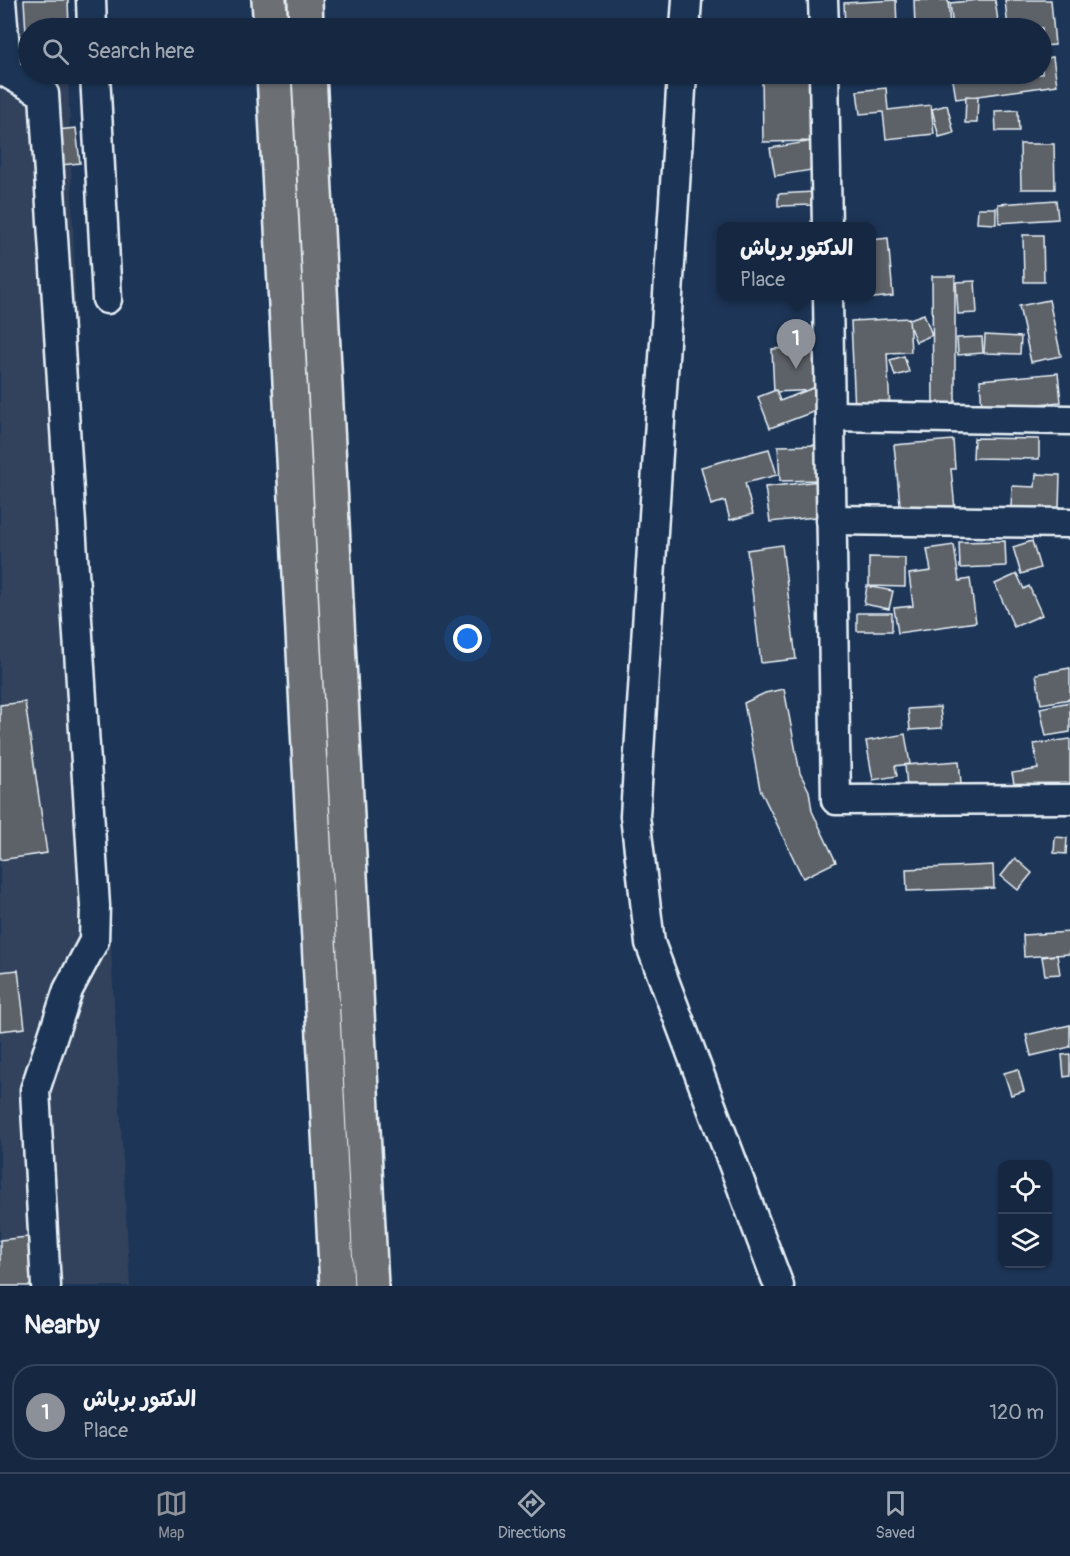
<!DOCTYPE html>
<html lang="en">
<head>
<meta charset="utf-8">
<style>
	:root { --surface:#162841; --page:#1f3048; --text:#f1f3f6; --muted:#9ea6b1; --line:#35445a; --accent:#8c9099 }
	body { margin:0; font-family:Pangolin,"Playpen Sans Arabic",sans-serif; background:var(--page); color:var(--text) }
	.controls { position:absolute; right:18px; bottom:18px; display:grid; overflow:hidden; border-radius:12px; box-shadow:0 2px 4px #0004 }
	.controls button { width:54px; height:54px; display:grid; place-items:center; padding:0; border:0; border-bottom:2px solid var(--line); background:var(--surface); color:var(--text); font:30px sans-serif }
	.you { position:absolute; left:468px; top:639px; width:21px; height:21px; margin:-15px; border:4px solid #fff; border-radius:50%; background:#1a73e8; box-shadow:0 0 0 9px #1a73e833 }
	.badge { display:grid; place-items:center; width:39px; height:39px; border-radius:50%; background:var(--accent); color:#fff; font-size:20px; font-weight:700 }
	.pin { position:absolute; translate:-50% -50px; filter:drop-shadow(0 2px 3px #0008) }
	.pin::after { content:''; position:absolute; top:32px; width:21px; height:18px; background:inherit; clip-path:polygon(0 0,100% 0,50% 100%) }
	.popup { position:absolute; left:717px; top:222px; width:159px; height:78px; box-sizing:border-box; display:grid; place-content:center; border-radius:12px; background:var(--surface); filter:drop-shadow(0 2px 4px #0005); font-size:20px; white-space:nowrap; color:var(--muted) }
	.popup b { font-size:22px; color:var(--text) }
	.popup::after { content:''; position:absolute; left:50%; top:100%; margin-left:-12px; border:12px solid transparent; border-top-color:var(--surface) }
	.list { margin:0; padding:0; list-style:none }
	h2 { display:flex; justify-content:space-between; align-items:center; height:78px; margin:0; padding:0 24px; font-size:26px }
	h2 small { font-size:20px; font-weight:400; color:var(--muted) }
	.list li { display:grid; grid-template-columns:39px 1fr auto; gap:18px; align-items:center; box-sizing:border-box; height:96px; margin:0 12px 12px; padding:0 12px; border:2px solid var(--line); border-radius:24px }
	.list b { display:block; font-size:22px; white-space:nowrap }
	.list p { margin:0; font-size:20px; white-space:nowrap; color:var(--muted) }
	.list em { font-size:20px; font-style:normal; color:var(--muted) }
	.icon { flex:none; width:33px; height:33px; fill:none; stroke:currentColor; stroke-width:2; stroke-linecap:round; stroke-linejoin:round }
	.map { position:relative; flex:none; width:1070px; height:1286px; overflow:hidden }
	.search { position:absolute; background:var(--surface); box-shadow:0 2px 4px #0004; left:18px; right:18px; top:18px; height:66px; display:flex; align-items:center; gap:15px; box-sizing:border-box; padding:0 21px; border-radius:33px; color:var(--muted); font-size:22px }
	.sheet { height:186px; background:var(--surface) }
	nav { display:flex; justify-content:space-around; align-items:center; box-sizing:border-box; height:84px; border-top:2px solid var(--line); background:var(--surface); font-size:16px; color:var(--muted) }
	nav a { display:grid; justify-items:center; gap:3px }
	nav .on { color:var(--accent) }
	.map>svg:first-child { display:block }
</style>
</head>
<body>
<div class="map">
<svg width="1070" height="1286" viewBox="0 0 1070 1286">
	<rect width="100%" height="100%" fill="#1d3557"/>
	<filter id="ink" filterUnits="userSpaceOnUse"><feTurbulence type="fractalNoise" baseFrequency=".0167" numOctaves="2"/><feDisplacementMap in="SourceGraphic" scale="12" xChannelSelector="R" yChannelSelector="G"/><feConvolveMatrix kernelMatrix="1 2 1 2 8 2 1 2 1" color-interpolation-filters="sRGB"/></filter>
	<g filter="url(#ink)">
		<polygon fill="#30425c" points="0,0 66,0 66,28 28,28 28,74 68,74 77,346 130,1286 0,1286"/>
		<g fill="#5d6268" stroke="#e8f1f8" stroke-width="1.5">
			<polygon points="24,0 68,0 69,28 28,28 28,67"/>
			<polygon points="896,0 897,28 845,28 844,3"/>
			<polygon points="914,0 948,0 950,26 915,27"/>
			<polygon points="978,0 995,0 999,28 953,28 950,3"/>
			<polygon points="1005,0 1051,0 1055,45 1042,46 1042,28 1008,28"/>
			<polygon points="1053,57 1057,85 956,99 952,74 1042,74 1042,59"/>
			<polygon points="813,74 815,141 763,142 762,75"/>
			<polygon points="886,88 888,110 931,105 934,134 886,139 883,112 860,114 857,91"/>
			<polygon points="966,96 978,97 977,123 965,123"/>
			<polygon points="947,105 954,133 939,137 932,109"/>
			<polygon points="1018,110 1019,131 996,131 995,111"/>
			<polygon points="76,128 80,163 61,165 57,130"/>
			<polygon points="813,141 818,169 775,176 770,148"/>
			<polygon points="1020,144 1054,144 1055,189 1021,189"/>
			<polygon points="813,192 813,205 778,206 778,194"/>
			<polygon points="1056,200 1058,219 999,223 998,204"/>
			<polygon points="978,208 996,208 996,224 977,223"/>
			<polygon points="1023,235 1043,235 1044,282 1024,282"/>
			<polygon points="888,238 893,296 865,299 865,296 871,296 871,240"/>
			<polygon points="932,276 955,276 955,407 933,407"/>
			<polygon points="975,281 977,313 958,314 956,282"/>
			<polygon points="1049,300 1061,356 1031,362 1019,306"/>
			<polygon points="924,314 932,335 916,342 907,320"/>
			<polygon points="909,318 911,352 887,353 890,409 855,411 851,321"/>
			<polygon points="985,335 1021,337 1020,354 984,353"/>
			<polygon points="982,337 983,353 958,355 957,338"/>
			<polygon points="817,346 820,390 774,392 772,349"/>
			<polygon points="904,356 909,372 895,376 890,360"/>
			<polygon points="1058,373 1061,402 982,409 980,380"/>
			<polygon points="813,388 821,409 770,428 758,397 776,390 780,401"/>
			<polygon points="974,438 1039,439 1039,459 973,458"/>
			<polygon points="953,440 955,469 951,469 955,509 901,514 894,445"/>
			<polygon points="820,445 822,480 780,481 778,446"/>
			<polygon points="769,449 777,475 745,483 753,514 730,520 725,501 711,505 701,467"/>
			<polygon points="1036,474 1060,475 1059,508 1011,507 1012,486 1035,487"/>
			<polygon points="820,481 824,516 770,522 765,487"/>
			<polygon points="1005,541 1006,566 960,568 959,542"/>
			<polygon points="1032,541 1040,568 1021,574 1013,547"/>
			<polygon points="782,545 796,659 761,663 747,550"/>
			<polygon points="954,545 959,581 970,579 976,622 898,633 894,608 913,606 909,574 931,571 927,549"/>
			<polygon points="869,557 905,558 905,587 869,586"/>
			<polygon points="1017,574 1024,589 1029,586 1042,615 1014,627 995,584"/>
			<polygon points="867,586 893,591 889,609 864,604"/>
			<rect x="857" y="613" width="35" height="18"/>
			<polygon points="1070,668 1070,699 1041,704 1036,674"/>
			<polygon points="784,689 800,773 809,791 812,811 836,862 803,878 760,789 744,703 765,693"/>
			<polygon points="25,702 47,853 0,860 0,705"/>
			<polygon points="1070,702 1070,732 1046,736 1040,708"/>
			<polygon points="940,707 942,728 910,730 908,709"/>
			<polygon points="905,734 910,764 895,766 897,776 873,780 866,741"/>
			<polygon points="1070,739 1070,786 1016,794 1012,773 1038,769 1034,744"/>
			<polygon points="959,761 962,794 908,798 905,765"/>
			<polygon points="1055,837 1067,838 1066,854 1054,853"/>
			<polygon points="1015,858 1032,873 1018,890 1001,876"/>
			<polygon points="993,865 994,888 907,891 906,869"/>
			<polygon points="1070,932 1070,954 1024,957 1023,935"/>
			<polygon points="1057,955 1060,974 1045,975 1042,957"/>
			<polygon points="18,970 25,1028 0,1031 0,972"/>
			<polygon points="1070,1025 1070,1047 1031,1056 1026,1035"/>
			<polygon points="1070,1054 1070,1076 1064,1077 1062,1055"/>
			<polygon points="1018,1069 1024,1091 1011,1095 1004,1073"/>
			<polygon points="37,1236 41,1286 0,1286 0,1240"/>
		</g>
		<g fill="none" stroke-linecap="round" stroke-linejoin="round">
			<defs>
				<g id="minor">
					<polyline points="1,0 7,73 44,94 95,906 94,941 68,990 35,1090 46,1286"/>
					<polyline points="91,0 92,28"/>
					<polyline points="823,0 824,28"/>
					<polyline points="685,28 687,0"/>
					<polyline points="95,74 107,299"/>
					<polyline points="682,74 635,816 650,943 779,1286"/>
					<polyline points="824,74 827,226"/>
					<polyline points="828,296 836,800 1070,799"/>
					<polyline points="830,416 1070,420"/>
					<polyline points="831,520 1070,523"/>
				</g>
				<g id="major">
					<polyline points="269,0 271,28"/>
					<polyline points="305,0 306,28"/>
					<polyline points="274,74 337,1286"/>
					<polyline points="309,74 371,1286"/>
				</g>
			</defs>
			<use href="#minor" stroke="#e8f1f8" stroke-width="33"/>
			<use href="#major" stroke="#e8f1f8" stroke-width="38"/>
			<use href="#minor" stroke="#1d3557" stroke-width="28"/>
			<use href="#major" stroke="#6c6f75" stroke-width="33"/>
		</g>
	</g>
</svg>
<div class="controls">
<button><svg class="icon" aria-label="locate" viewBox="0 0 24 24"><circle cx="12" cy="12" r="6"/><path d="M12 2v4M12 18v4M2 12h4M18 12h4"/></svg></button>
<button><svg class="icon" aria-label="layers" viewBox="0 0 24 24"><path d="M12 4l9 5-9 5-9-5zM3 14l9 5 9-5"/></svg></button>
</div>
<div class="you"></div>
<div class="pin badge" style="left:796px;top:369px">1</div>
<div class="popup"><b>الدكتور برباش</b>Place</div>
<div class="search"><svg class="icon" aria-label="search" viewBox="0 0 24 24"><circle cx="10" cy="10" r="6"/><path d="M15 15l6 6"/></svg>Search here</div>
</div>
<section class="sheet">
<h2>Nearby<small></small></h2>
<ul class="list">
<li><span class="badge">1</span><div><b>الدكتور برباش</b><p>Place</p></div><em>120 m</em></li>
</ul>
</section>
<nav>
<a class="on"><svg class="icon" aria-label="map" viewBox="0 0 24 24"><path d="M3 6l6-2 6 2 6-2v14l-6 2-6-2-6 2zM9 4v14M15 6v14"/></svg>Map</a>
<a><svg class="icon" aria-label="directions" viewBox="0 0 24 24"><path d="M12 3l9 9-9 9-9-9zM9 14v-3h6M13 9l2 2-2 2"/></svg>Directions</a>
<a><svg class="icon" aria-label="saved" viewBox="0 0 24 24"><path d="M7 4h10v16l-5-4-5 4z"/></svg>Saved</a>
</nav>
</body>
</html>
